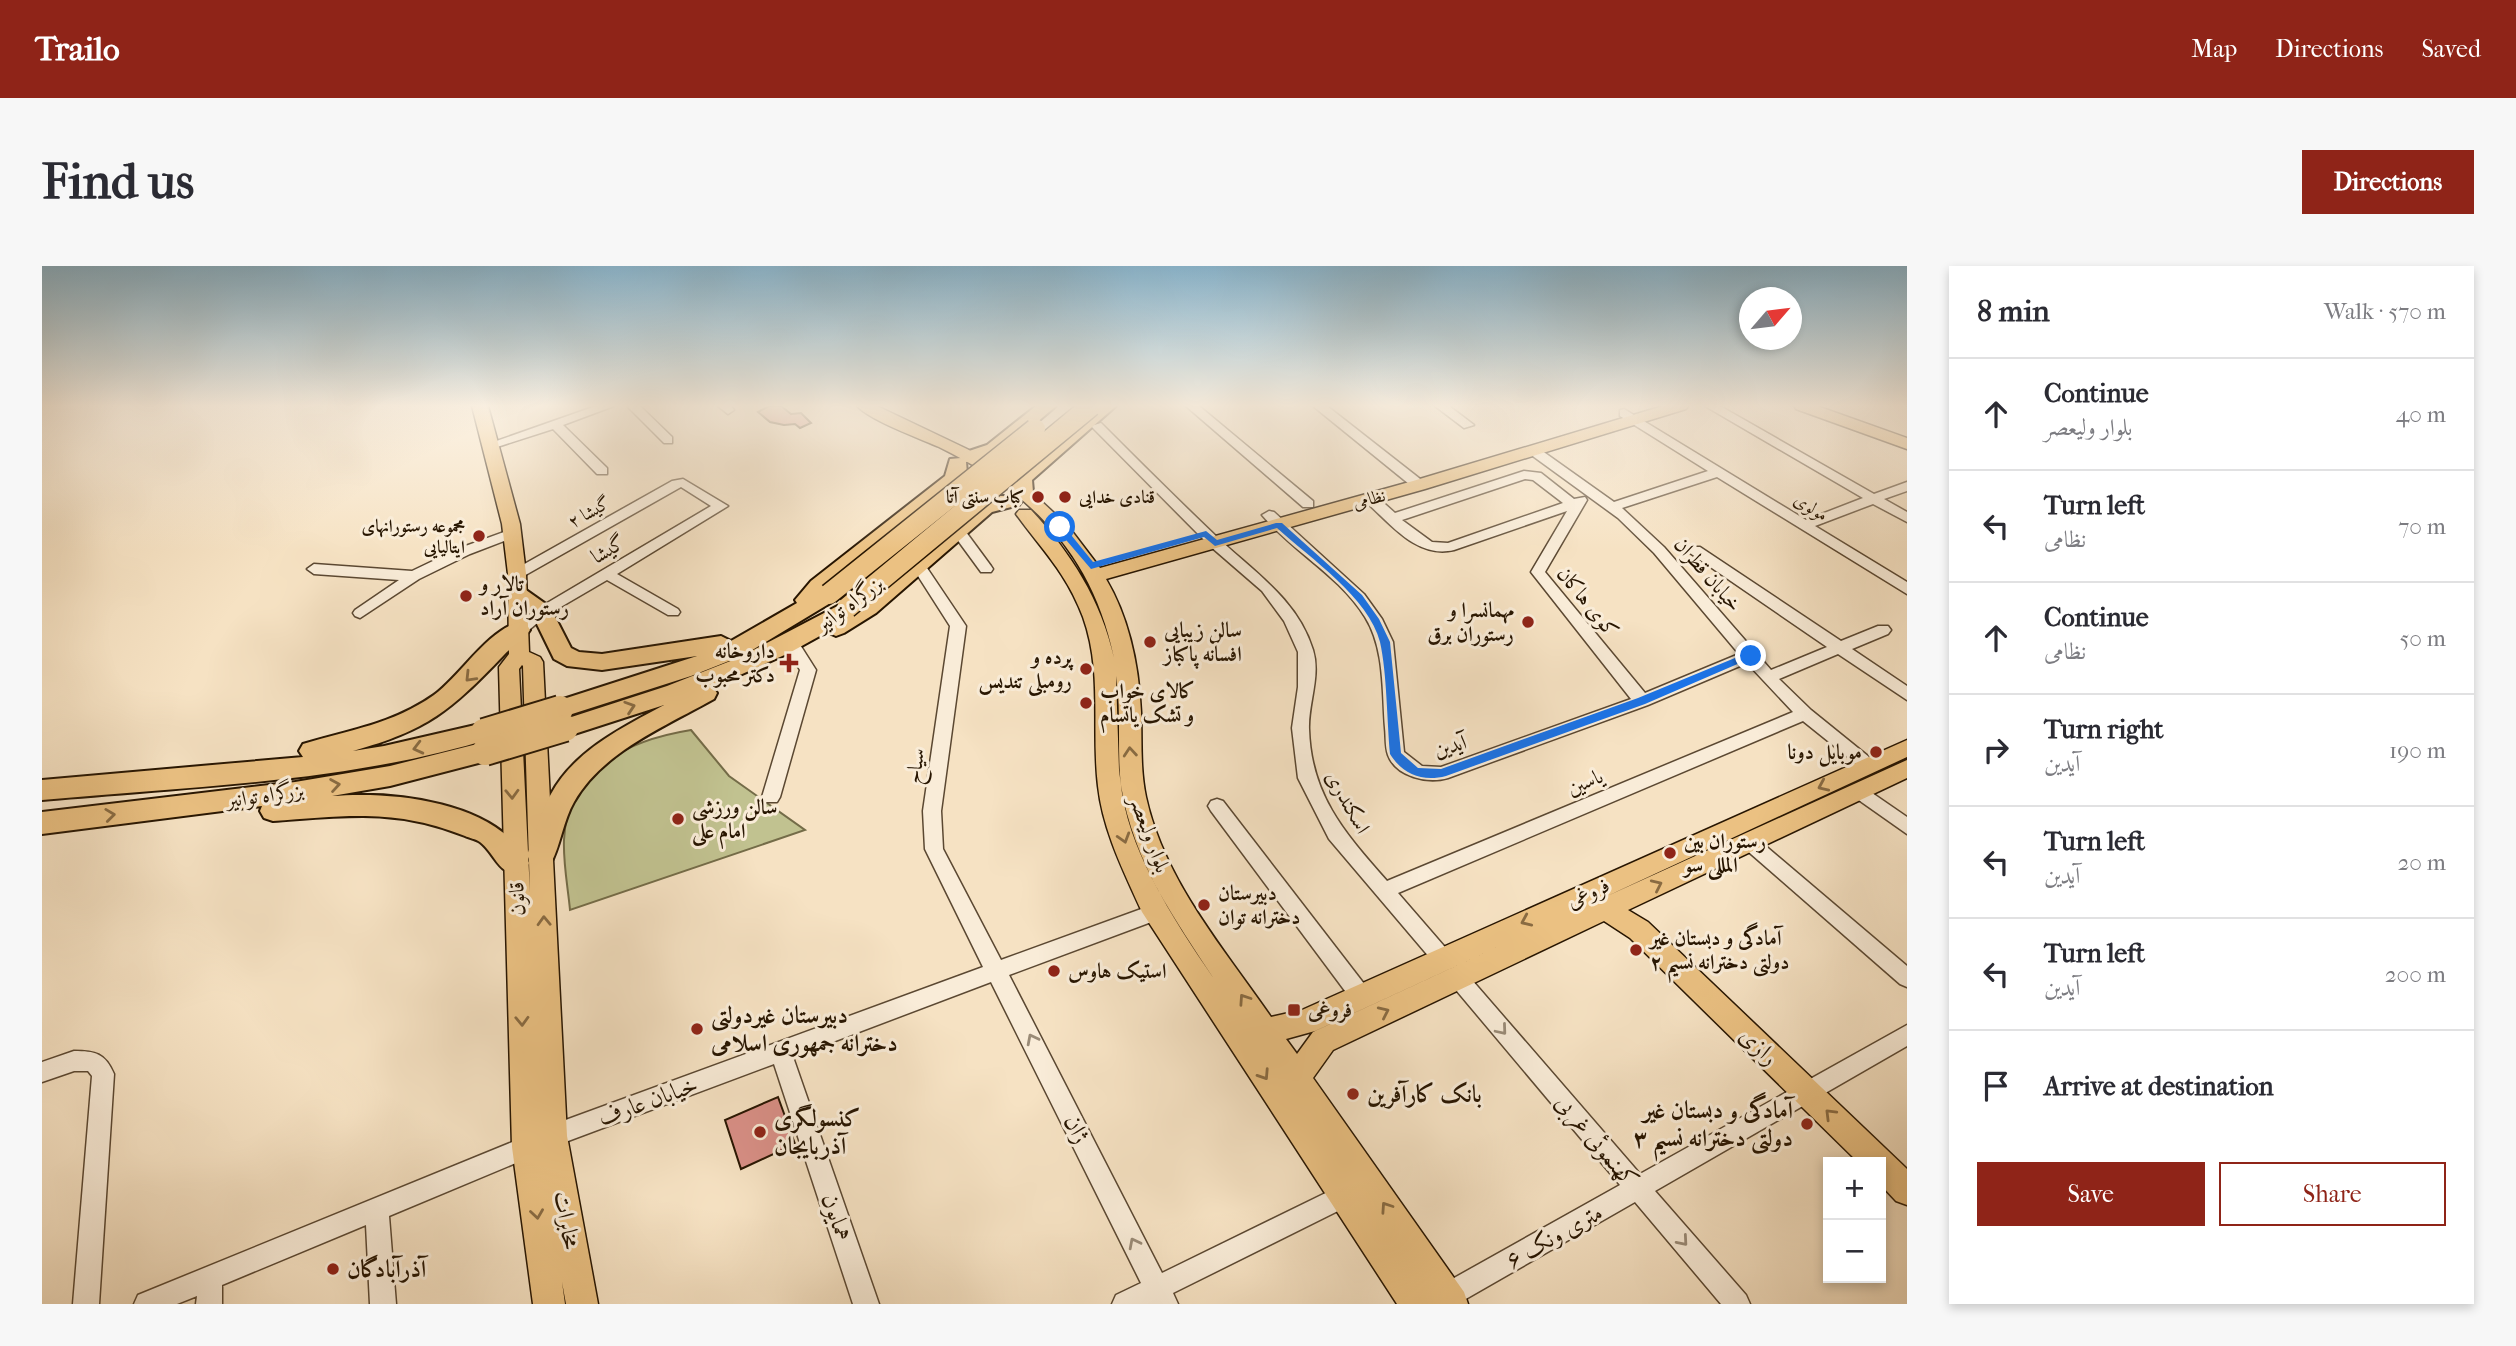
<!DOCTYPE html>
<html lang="en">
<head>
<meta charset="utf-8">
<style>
	:root { --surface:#fff; --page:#f7f7f7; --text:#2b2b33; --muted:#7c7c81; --line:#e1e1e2; --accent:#8f2418 }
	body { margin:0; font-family:"IM FELL French Canon",Amiri,serif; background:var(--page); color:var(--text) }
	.controls { position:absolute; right:21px; bottom:21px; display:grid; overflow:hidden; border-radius:0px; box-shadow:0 4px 10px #0003 }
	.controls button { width:63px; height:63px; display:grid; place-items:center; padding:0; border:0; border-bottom:2px solid var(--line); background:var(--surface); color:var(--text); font:35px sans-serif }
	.compass { position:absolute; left:1697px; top:21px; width:63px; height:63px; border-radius:50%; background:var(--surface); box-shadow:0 4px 10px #0003; rotate:62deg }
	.stop { position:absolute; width:21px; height:21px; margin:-16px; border:5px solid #1a73e8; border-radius:50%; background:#fff }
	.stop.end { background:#1a73e8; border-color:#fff; box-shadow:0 2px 7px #0008 }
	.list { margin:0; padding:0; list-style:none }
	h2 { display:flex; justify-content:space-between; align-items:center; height:91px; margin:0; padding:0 28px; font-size:30px }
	h2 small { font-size:23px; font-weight:400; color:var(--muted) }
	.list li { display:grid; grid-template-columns:46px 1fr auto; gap:21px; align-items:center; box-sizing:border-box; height:112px; padding:0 28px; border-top:2px solid var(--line) }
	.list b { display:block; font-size:26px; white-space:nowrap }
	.list p { margin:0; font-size:23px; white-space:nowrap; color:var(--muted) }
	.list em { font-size:23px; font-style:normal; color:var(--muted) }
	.actions { display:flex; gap:14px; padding:21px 28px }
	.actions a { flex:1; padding:16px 0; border:2px solid var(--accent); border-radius:0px; text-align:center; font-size:24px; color:var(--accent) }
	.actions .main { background:var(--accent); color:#fff }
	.icon { flex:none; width:38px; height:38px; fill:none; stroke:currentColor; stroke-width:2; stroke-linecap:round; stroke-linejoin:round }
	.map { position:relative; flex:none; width:1865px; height:1038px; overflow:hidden; border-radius:0px }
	header { display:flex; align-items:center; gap:42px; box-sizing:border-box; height:98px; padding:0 35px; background:var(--accent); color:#fff }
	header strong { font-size:33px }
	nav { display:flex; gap:38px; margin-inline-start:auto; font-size:24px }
	.intro { display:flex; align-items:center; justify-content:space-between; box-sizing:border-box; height:168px; padding:0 42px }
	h1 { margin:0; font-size:49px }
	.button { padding:18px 32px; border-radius:0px; background:var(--accent); color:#fff; font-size:24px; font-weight:700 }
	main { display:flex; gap:42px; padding:0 42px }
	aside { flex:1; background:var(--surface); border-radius:0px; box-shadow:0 4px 10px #0003 }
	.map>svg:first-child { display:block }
</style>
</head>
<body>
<header>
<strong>Trailo</strong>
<nav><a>Map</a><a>Directions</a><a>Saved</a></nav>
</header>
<div class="intro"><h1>Find us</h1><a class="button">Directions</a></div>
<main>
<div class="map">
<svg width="1865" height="1038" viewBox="0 0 1865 1038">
	<rect width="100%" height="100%" fill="#f6e2c3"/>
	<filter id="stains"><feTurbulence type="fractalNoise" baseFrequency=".00286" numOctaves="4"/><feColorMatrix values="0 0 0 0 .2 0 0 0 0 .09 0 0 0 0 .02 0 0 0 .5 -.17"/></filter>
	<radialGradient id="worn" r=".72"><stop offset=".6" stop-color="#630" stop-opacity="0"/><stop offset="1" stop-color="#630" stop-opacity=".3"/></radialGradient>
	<path fill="#c1c290" stroke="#746c48" stroke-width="2" d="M 649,464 L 687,510 L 763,564 L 528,644 C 526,622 521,597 522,574 C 525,502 587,474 649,464 Z"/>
	<g fill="#da9088" stroke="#271501" stroke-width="2">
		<polygon points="727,140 739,140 749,148 759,147 769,157 758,162 753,158 742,159 728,156 716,146"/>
		<polygon points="736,831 753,878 699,903 683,854"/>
	</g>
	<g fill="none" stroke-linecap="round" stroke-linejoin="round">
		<defs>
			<g id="minor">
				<polygon points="554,140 572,140 521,159 565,202 565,208 555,208 511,163 449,183 443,179"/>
				<polygon points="585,140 598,140 630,171 630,177 622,177"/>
				<polygon points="676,140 689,140 692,144 686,148"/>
				<polygon points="1144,140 1157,140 1271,235 1271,241 1261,241"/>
				<polygon points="1271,140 1285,140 1382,216 1382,222 1372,222"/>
				<polygon points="1393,140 1407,140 1432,159 1422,162"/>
				<path d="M 1663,140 L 1678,140 L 1832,228 L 1865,216 L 1865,225 L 1842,233 L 1865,246 L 1865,256 L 1831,238 L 1773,260 L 1865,316 L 1865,328 L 1675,211 L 1580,242 L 1622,281 L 1729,404 L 1785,381 L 1648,287 L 1648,281 L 1658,281 L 1799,375 L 1836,360 L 1846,360 L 1849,364 L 1846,368 L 1810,383 L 1865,420 L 1865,434 L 1796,388 L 1737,413 L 1769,444 L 1837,499 L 1834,504 L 1822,504 L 1761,455 L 1356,627 L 1408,687 L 1411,693 L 1408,699 L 1401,702 L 1394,699 L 1287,573 L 1256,512 L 1250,462 L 1256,421 L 1256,386 L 1242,355 L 1220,325 L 1168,280 L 1049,160 L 1059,157 C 1098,196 1137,235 1177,273 C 1212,306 1256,334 1271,384 C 1279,410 1266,438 1267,463 C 1269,530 1303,567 1345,615 L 1751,446 L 1705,397 L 1606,439 L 1406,512 C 1386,518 1354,511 1346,489 C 1343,481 1344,470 1343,462 C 1340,426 1343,383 1323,351 C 1297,309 1251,286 1220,249 L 1227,245 L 1232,246 L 1322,328 L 1340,353 L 1351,376 L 1362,486 L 1380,500 L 1399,501 L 1589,433 L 1489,306 L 1525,245 L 1412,284 C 1375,293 1349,258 1324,236 L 1324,230 L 1334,230 L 1353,247 L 1482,205 L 1499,207 L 1532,233 L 1543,231 L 1545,234 L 1503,306 L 1603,427 L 1697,388 L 1612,287 L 1576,252 L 1488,188 L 1488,182 L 1496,182 L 1572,236 L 1666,205 L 1578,150 L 1578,144 L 1582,143 L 1764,254 L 1821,232 ZM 1483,213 L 1491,214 L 1521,237 L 1406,277 L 1390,276 L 1360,254 Z"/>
				<polygon points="641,213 686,240 575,308 636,343 638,346 636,349 626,349 565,314 505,349 482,368 472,368 469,364 472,360 495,343 669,240 639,221 480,311 470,311 468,308 470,305 630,215"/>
				<polygon points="916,261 921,262 949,300 951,303 949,306 939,306 909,265"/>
				<polygon points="470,263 475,264 475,270 428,288 377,313 318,352 313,350 311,347 313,344 357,314 272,308 265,303 272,298 370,305 418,282"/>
				<polygon points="876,295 881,296 924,360 899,545 901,583 959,694 1113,638 1120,640 1123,646 1120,652 967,709 1120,1007 1302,918 1310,922 1314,930 1310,938 1131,1027 1136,1038 1070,1038 1074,1029 1099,1017 949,716 751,791 837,1038 811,1038 732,798 510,881 502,878 499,870 502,862 510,859 941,701 883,583 881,545 908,360 869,299"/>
				<polygon points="750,373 755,374 774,404 738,531 735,536 723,536 720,531 758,404 742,378"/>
				<polygon points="1817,518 1865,551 1865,568 1811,530 1808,525 1811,520"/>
				<polygon points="1175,533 1181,535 1326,723 1329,730 1326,737 1319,739 1312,737 1169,545 1166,540 1169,535"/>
				<polygon points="1707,569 1713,571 1865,700 1865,721 1858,718 1701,581 1698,576 1701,571"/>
				<polygon points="1416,703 1423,706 1598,908 1865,759 1865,780 1613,925 1704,1029 1708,1038 1679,1038 1593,936 1415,1038 1396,1038 1393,1030 1396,1021 1578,919 1409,718 1406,712 1409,706"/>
				<path d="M 32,785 C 53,785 63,787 72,808 L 57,1038 L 31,1038 L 50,810 L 46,805 L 32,805 L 0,816 L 0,796 Z"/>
				<polygon points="485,870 493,873 496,881 493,889 347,950 354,1038 328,1038 324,959 180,1019 180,1038 154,1038 155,1030 135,1038 92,1038 96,1029"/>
			</g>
			<g id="major">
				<path d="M 430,140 L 446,140 L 478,258 L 484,308 L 487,386 L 498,391 L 501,396 L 525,870 L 556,1038 L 524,1038 L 520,1016 L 523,1038 L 491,1038 L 470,881 L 457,401 L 467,388 L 466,308 L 460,258 ZM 480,399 L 481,400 L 488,627 L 477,403 Z"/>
				<path d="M 815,140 L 835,140 L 925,183 L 970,208 L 1026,260 L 1058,302 L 1371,215 L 1621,140 L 1646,140 L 1644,143 L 1383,223 L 1064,313 C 1087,352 1097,400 1099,446 C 1100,474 1098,503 1104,531 C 1122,614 1182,683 1229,751 L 1260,744 L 1865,474 L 1865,491 L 1563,631 L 1865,494 L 1865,512 L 1586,644 L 1606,656 L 1865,903 L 1865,939 L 1854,935 L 1839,919 L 1839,896 L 1816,896 L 1588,672 L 1562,655 L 1291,784 L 1271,812 L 1422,1026 L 1426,1038 L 1355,1038 L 1100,646 C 1082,606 1061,565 1056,520 C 1049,463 1061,406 1041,351 C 1024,306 1000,284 974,248 L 977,244 L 989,244 C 1029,287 1059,334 1072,392 C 1051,290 990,226 897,181 C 877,172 829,155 815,140 ZM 1074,410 C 1080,449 1074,488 1080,527 C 1091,595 1135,656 1172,713 C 1128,648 1085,584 1077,504 ZM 1542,641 L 1271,766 L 1255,788 L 1244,773 L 1273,765 Z"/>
				<polygon points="1752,140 1775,140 1865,172 1865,183 1754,143"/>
			</g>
			<g id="highway">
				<polygon points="994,140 1014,140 959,187 924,196 925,207 917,218 789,321 795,323 798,328 795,333 702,389 649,410 527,449 518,452 509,449 506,443 509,437 655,390 560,404 525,400 512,393 491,350 465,329 468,324 484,324 508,341 529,382 537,386 560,388 679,370 689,375 755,337 753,334 769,315 903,210 908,193 919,192 921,187 945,179"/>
				<path d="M 1054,140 L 1074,140 L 990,214 L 991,226 L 988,230 L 977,231 L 980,235 L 977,239 L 950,246 L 834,347 L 802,367 L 794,370 L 785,366 L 747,387 L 671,421 L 675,427 L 672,433 C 624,460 560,486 532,536 C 521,555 519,578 509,597 L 499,600 L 489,597 L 485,589 C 493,569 498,547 509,528 C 532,485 581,461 622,439 L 523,471 L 514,468 L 510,462 L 514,456 L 625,420 L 696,392 L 805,335 L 814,339 L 936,238 L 956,230 L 974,230 L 970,212 L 973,208 Z"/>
				<path d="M 477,356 L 485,359 L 488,364 C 482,374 469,381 461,390 C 408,445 386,464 311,485 L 342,480 L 442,457 L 451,460 L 455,466 L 451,472 C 305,517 151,520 0,534 L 0,514 L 261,491 L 257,485 L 261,478 C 307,464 351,458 392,429 C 419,409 445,365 477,356 Z"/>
				<path d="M 443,476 L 452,479 L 456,486 L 452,493 L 348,520 L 290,530 C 352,525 455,535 487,597 L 483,605 C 457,614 455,589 438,576 C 434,573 427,572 423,570 C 353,542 303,550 231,555 L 222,552 L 218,545 L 220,540 L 0,568 L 0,546 L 253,516 L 348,500 Z"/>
			</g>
		</defs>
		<use href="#minor" stroke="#5b4832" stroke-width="3"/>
		<use href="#major" stroke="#271501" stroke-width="3"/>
		<use href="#highway" stroke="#271501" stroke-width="4"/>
		<use href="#minor" fill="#f9ecd8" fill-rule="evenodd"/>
		<use href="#major" fill="#ebc182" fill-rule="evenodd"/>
		<use href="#highway" fill="#ebc182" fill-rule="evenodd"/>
		<defs>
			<g id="highway-bridge-far1">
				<polyline points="787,328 993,163"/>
				<polyline points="805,342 1049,140"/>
			</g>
			<g id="highway-bridge">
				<polyline points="442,466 518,443"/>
				<polyline points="443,486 523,462"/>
			</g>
		</defs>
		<use href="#highway-bridge-far1" stroke="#271501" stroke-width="23" stroke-linecap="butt"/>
		<use href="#highway-bridge" stroke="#271501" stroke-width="30" stroke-linecap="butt"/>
		<use href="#highway-bridge-far1" stroke="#ebc182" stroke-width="20"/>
		<use href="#highway-bridge" stroke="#ebc182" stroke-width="26"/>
	</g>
	<defs><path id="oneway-chevron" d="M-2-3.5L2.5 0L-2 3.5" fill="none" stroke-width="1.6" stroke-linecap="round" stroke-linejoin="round" transform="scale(1.75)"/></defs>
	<g stroke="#896b42">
		<use href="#oneway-chevron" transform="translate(428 411) rotate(134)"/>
		<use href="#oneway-chevron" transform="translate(588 441) rotate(-18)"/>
		<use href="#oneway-chevron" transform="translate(376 482) rotate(166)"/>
		<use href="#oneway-chevron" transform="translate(1088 486) rotate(-95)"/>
		<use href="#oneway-chevron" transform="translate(293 519) rotate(-9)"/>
		<use href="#oneway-chevron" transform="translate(1781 520) rotate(156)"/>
		<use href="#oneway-chevron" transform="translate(470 528) rotate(88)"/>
		<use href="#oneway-chevron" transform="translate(68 549) rotate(-7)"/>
		<use href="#oneway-chevron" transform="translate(1082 572) rotate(73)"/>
		<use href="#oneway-chevron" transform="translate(1615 619) rotate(-25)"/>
		<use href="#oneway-chevron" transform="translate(502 655) rotate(-92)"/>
		<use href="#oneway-chevron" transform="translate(1484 655) rotate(156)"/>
		<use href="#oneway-chevron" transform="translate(1202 733) rotate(-124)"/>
		<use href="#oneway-chevron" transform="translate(1342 746) rotate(-25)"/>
		<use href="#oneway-chevron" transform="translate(480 755) rotate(88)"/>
		<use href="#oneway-chevron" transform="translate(1222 809) rotate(57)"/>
		<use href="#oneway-chevron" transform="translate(1788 848) rotate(-135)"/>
		<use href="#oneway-chevron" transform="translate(1344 941) rotate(-124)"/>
		<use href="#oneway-chevron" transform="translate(495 948) rotate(82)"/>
	</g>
	<g stroke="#9a8b77">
		<use href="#oneway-chevron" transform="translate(1460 764) rotate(50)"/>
		<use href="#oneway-chevron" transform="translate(990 773) rotate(-117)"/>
		<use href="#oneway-chevron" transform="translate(1641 975) rotate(49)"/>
		<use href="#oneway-chevron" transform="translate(1092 977) rotate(-117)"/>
	</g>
	<linearGradient id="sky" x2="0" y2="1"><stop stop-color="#8ab8d2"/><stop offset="0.49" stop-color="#fbf2e4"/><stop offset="1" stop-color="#fbf2e4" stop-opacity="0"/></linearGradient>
	<rect width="1865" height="285" fill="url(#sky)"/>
	<path fill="#1a73e8" d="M 1234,257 L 1240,257 L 1320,329 L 1337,353 L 1348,376 L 1359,487 L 1376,502 L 1399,503 L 1596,432 L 1705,387 L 1714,390 L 1603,438 L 1404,510 C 1381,516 1361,509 1348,488 C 1345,456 1345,407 1338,376 C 1327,332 1268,292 1235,262 L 1173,280 L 1162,271 L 1049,303 L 1013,261 L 1021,259 L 1051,296 L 1164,265 L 1175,274 Z"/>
	<g fill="#8f2418" stroke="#f9ecd8" stroke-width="2.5">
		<circle cx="996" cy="231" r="7"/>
		<circle cx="1023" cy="231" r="7"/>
		<circle cx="437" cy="270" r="7"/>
		<circle cx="424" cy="330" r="7"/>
		<circle cx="1486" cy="356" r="7"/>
		<circle cx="1108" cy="376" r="7"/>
		<path d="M743.5 386.5h7v7h7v7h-7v7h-7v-7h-7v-7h7z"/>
		<circle cx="1044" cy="403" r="7"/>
		<circle cx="1044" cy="437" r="7"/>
		<circle cx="1834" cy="486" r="7"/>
		<circle cx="636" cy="553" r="7"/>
		<circle cx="1628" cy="587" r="7"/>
		<circle cx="1162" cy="639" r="7"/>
		<circle cx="1594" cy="684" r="7"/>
		<circle cx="1012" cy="705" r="7"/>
		<rect x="1245" y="737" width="14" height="14" rx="3.5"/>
		<circle cx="655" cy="763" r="7"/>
		<circle cx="1311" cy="828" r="7"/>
		<circle cx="1765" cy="858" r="7"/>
		<circle cx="718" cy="866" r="7"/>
		<circle cx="291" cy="1003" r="7"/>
	</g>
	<g text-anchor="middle" stroke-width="6" stroke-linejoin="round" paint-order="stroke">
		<g font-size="18" font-weight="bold" fill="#271501" stroke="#f9ecd8" text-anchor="end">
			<text x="982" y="237">کباب سنتی آتا</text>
			<text x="1037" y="237" text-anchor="start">قنادی خدایی</text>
			<text x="423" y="266">مجموعه رستورانهای<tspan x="423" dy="21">ایتالیایی</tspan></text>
		</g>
		<g font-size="18" fill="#271501" stroke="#f9ecd8">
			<text transform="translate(1327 233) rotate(-16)" y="6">نظامی</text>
			<text transform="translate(1769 241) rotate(32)" y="6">مولوی</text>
			<text transform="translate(547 246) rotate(-29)" y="6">گیشا ۲</text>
		</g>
		<g font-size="21" fill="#271501" stroke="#f9ecd8">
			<text transform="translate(566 283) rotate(-31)" y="7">گیشا</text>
			<text transform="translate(1666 308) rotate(49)" y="7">خیابان قطران</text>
			<text transform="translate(1546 336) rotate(51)" y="7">کوی هاکان</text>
			<text transform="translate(807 338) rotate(-37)" y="7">بزرگراه توانیر</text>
			<text transform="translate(1408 480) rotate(-17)" y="7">آیدین</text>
			<text transform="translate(873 500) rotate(-82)" y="7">سیاح</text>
			<text transform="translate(1543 516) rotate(-23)" y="7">یاسین</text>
			<text transform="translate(223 529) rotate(-8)" y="7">بزرگراه توانیر</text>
			<text transform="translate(1306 536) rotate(61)" y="7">اسکندری</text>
			<text transform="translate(1108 568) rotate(70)" y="7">بلوار ولیعصر</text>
			<text transform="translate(1546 627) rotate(-25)" y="7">فروغى</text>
			<text transform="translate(475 633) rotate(-92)" y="7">قانون</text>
		</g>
		<g font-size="21" font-weight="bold" fill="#271501" stroke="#f9ecd8" text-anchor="start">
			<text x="438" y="325">تالار و<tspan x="438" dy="24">رستوران آراد</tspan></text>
			<text x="1472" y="351" text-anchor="end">مهمانسرا و<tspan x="1472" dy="24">رستوران برق</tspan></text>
			<text x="1122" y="371">سالن زیبایی<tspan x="1122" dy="24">افسانه پاکباز</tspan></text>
			<text x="733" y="392" text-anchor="end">داروخانه<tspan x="733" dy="24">دکتر محبوب</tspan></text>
			<text x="1030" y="398" text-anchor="end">پرده و<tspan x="1030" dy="24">رومبلی تندیس</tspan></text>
			<text x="1058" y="432">کالای خواب<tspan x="1058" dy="24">و تشک یاتسام</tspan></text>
			<text x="1820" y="493" text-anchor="end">موبایل دونا</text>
			<text x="650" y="548">سالن ورزشی<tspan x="650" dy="24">امام علی</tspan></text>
			<text x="1642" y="582">رستوران بین<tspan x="1642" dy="24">المللی سو</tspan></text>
			<text x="1176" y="634">دبیرستان<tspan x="1176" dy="24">دخترانه توان</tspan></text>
			<text x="1608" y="679">آمادگی و دبستان غیر<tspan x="1608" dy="24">دولتی دخترانه نسیم ۲</tspan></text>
			<text x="1026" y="712">استیک هاوس</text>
			<text x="1266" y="751">فروغی</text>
		</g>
		<g font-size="24" font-weight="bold" fill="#271501" stroke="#f9ecd8" text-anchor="start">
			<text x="669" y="757">دبیرستان غیردولتی<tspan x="669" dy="28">دخترانه جمهوری اسلامی</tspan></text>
			<text x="1325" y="836">بانک کارآفرین</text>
			<text x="1751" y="852" text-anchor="end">آمادگی و دبستان غیر<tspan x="1751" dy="28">دولتی دخترانه نسیم ۳</tspan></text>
			<text x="732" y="860">کنسولگری<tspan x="732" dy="28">آذربایجان</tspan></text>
			<text x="305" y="1011">آذرآبادگان</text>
		</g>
		<g font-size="24" fill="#271501" stroke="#f9ecd8">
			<text transform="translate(1717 780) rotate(44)" y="8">رازی</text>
			<text transform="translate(606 835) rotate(-20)" y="8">خیابان عارف</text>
			<text transform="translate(1035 863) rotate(63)" y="8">ژان</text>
			<text transform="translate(1555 875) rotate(50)" y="8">کهنموئی غربی</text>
			<text transform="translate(795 951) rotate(71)" y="8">همایون</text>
			<text transform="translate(525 954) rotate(80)" y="8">مخابرات</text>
			<text transform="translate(1512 970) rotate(-29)" y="8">۶ متری ونک</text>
		</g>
	</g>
	<rect width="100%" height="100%" filter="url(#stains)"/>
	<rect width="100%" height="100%" fill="url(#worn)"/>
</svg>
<div class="controls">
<button>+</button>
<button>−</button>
</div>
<svg class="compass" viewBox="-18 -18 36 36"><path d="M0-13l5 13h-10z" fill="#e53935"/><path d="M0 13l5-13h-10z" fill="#7c7c81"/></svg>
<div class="stop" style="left:1018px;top:261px"></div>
<div class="stop end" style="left:1709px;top:390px"></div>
</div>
<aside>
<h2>8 min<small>Walk · 570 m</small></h2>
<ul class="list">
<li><svg class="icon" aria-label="ahead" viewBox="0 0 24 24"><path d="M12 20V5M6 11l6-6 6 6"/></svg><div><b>Continue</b><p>بلوار ولیعصر</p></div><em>40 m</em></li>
<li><svg class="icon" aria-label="left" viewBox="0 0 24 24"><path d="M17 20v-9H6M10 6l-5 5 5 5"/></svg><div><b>Turn left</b><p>نظامی</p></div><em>70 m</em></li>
<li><svg class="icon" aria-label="ahead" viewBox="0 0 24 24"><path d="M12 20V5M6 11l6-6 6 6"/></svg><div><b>Continue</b><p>نظامی</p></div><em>50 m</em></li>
<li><svg class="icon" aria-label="right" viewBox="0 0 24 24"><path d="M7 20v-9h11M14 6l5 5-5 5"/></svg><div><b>Turn right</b><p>آیدین</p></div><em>190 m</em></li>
<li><svg class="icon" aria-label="left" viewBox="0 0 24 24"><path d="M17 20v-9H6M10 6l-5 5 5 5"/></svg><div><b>Turn left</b><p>آیدین</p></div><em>20 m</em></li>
<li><svg class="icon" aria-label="left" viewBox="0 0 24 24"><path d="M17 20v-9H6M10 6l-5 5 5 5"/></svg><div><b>Turn left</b><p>آیدین</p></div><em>200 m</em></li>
<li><svg class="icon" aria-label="arrive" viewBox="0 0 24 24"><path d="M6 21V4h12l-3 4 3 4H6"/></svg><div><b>Arrive at destination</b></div></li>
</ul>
<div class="actions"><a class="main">Save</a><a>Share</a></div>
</aside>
</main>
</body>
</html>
